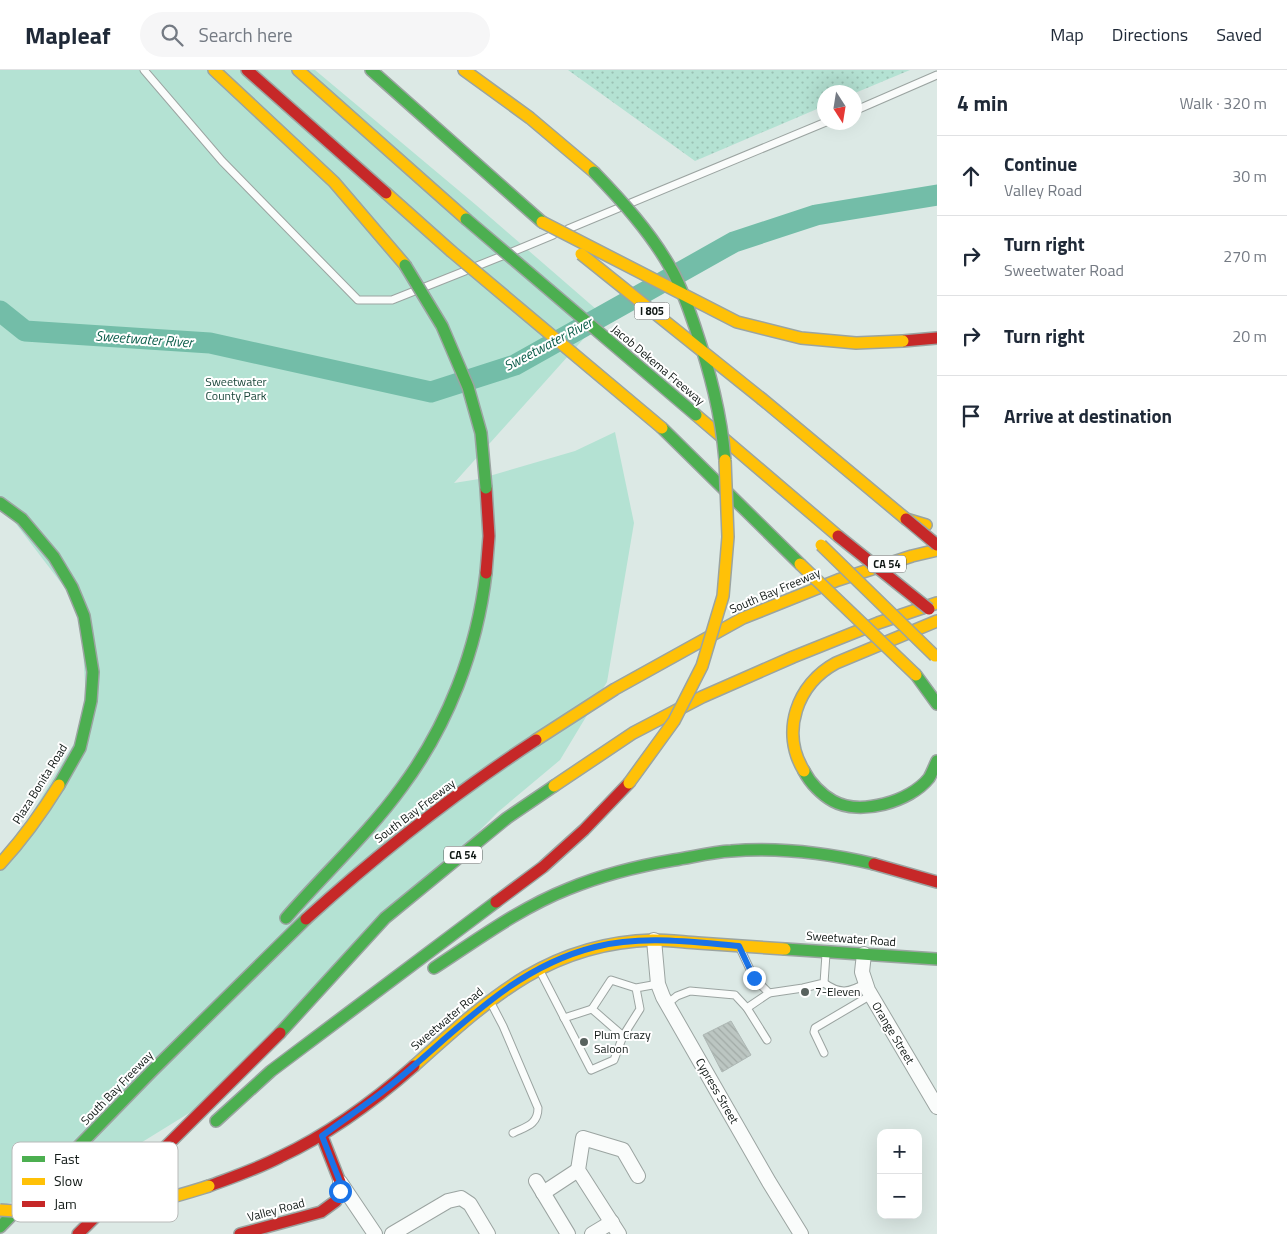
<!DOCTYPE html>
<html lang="en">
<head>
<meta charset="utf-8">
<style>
	:root { --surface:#fff; --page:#f6f6f7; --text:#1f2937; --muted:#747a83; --line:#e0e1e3 }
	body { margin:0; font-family:"Titillium Web",sans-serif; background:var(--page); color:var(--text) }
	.controls { position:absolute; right:15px; bottom:15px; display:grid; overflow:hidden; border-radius:10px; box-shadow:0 5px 20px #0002 }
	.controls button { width:45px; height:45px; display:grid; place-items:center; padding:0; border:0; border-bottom:1px solid var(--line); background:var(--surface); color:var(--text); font:25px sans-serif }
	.compass { position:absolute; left:817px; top:15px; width:45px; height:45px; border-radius:50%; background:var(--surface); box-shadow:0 5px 20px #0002; rotate:168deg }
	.stop { position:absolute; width:15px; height:15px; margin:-11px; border:4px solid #1a73e8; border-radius:50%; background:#fff }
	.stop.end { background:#1a73e8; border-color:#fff; box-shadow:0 1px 5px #0008 }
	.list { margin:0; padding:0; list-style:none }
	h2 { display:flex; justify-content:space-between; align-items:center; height:65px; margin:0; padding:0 20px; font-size:21px }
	h2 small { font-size:16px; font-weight:400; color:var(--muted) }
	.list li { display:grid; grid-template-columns:32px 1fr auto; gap:15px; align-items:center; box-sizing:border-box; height:80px; padding:0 20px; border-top:1px solid var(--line) }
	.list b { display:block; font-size:19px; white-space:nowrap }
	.list p { margin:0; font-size:16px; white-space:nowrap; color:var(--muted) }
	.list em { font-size:16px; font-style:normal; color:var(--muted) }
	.icon { flex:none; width:28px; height:28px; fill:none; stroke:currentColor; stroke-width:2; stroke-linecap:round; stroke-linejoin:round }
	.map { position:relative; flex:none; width:937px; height:1164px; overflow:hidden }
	header { display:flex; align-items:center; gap:30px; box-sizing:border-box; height:70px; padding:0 25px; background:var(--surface); border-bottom:1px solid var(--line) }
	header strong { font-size:24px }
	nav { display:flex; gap:28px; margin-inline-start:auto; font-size:18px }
	.search { width:350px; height:45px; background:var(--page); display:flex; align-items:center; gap:12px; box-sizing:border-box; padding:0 18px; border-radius:28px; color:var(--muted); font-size:19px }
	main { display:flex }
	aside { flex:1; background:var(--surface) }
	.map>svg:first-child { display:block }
</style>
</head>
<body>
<header>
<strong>Mapleaf</strong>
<div class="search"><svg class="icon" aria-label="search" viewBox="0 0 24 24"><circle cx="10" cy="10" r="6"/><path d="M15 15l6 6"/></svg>Search here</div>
<nav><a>Map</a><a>Directions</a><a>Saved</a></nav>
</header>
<main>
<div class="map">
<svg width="937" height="1164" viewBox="0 0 937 1164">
	<defs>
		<pattern id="grass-dots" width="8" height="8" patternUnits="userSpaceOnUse" patternTransform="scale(1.25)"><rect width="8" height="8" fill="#b4e2d3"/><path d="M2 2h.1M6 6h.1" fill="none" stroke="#9ac1b4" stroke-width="1.8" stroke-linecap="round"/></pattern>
		<pattern id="building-back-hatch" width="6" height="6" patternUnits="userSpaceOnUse" patternTransform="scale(1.25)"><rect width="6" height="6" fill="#bcc6c2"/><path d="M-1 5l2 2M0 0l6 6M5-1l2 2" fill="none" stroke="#a1aaa6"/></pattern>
	</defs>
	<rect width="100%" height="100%" fill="#dce9e5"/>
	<polygon fill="url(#grass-dots)" points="568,0 910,0 855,23 824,22 824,36 695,91"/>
	<polygon fill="#b4e2d3" points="0,0 315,0 476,135 604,246 454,413 479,409 575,381 615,362 634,453 607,612 560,690 498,742 220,1024 105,1095 49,1121 0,1136 0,796 87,652 81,539 0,433"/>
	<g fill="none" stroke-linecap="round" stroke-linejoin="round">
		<polyline stroke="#73bda8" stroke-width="21" points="0,241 25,261 210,273 431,322 515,295 734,172 816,145 937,125"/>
	</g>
	<polygon fill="url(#building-back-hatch)" stroke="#adb7b4" points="731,951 751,985 722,1002 703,965"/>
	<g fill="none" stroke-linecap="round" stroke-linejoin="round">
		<defs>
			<g id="lane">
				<polyline points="144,0 222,91 358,230 392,230 465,201"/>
				<polyline points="854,41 937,5"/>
				<polyline points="568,159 826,52"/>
				<polyline points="512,182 553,165"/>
				<polyline points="477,196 502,186"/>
				<polyline points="740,878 754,908 769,923 803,918 824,913 826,884"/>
				<polyline points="540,901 591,1000 614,990 623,966"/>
				<path d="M 824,913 C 839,924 849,923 866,913"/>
				<polyline points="636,918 640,939 623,966 592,939 611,910 636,918 658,914"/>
				<path d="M 491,933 L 503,956 L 538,1038 C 538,1055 525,1057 513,1063"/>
				<polyline points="667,934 677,926 690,921 735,925 747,938"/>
				<polyline points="564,948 592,939"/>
				<polyline points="767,970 747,938 769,923"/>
				<polyline points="824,983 814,962 815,958 871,925"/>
			</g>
			<g id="street">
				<polyline points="654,870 658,914 663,927 769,1112 801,1164"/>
				<polyline points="864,884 862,902 868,920 937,1037"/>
				<polyline points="536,1111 568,1164"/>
				<polyline points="340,1112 375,1164"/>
				<polyline points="543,1123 578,1100"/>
				<polyline points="392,1164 448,1131 461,1128 470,1134 488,1164"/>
				<polyline points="592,1164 612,1152"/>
				<polyline points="619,1164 578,1100 583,1068 623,1080 638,1106"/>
			</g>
			<g id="fast">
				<polyline points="371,0 542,152"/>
				<polyline points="662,358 800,494"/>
				<polyline points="0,433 22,449 54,487 72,517 84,546 93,602 91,631 80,678 59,715"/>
				<polyline points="916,605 937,634"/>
				<path d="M 804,701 C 810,713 822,725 833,731 C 860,746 910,732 929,708 C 932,703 934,697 937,691"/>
				<path d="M 286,848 C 324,804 368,764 402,717 C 448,655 477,580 486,503"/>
				<polyline points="785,879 937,889"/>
				<path d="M 434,898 C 477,870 520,838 568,819 C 602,805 638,796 674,790 C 693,787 712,782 731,781 C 779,777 827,783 874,794"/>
				<polyline points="280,963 385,848 507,748 554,716"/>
				<polyline points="216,1051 271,1001 496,832"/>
				<polyline points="0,1157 151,1002 306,849"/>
			</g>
			<g id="slow">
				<polyline points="214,0 334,112 405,195"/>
				<polyline points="298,0 466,149"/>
				<polyline points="464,0 530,48 594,102"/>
				<polyline points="386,123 451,181"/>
				<polyline points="762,329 906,449 926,455"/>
				<polyline points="696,345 838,466"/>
				<polyline points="536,670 615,619 743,548 838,510 912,486 937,480"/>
				<path d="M 804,701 C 780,662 797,614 836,593 L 937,551"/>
				<polyline points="554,716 633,663 702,627 793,587 878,553 937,533"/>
				<path d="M 0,794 C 23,769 41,744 59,715"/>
				<path d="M 414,996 C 488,930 547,873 653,870 C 668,870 683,872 698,873 C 727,875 756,877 785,879"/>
			</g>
			<g id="jam">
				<polyline points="247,0 386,123"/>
				<polyline points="903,271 937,268"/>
				<polyline points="486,503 489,466 486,418"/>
				<polyline points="874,794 937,812"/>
				<polyline points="496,832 543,797 584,760 629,713"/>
				<path d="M 306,849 C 378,784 455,723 536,670"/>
				<path d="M 209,1116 C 233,1107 257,1099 280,1087 C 329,1064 373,1032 414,996"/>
				<polyline points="78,1164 280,963"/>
				<polyline points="240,1164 321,1142 336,1131 340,1121 340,1112 322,1066"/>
			</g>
		</defs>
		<use href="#lane" stroke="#9ba4a1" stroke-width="9"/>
		<use href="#street" stroke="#9ba4a1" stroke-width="16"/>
		<use href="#fast" stroke="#9ba4a1" stroke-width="14"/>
		<use href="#slow" stroke="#9ba4a1" stroke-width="14"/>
		<use href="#jam" stroke="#9ba4a1" stroke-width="14"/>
		<use href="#lane" stroke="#fafcfb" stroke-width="7"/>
		<use href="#street" stroke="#fafcfb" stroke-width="14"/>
		<use href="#fast" stroke="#4caf50" stroke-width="11"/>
		<use href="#slow" stroke="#ffc107" stroke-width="11"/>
		<use href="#jam" stroke="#c62828" stroke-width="11"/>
		<defs>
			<g id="fast-bridge">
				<path d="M 594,102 C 622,131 650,162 670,197 C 681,215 688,237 695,257 C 710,302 721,343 725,390"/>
				<polyline points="466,149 696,345"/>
				<polyline points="405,195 442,256 468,317 481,363 486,418"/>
			</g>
			<g id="slow-bridge">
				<polyline points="542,152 737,252 801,268 856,273 903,271"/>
				<polyline points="451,181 662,358"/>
				<polyline points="581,184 762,329"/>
				<polyline points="821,475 935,586"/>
				<polyline points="800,494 916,605"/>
				<polyline points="629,713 674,651 702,596 723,526 728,467 725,390"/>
				<path d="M 0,1140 C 44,1143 87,1144 131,1137 C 158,1132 183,1124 209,1116"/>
			</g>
			<g id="jam-bridge">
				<polyline points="906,449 937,475"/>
				<polyline points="838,466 929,539"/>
			</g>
		</defs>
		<use href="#fast-bridge" stroke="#9ba4a1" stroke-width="14" stroke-linecap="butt"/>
		<use href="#slow-bridge" stroke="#9ba4a1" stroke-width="14" stroke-linecap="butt"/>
		<use href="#jam-bridge" stroke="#9ba4a1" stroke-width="14" stroke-linecap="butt"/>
		<use href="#fast-bridge" stroke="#4caf50" stroke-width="11"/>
		<use href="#slow-bridge" stroke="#ffc107" stroke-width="11"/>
		<use href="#jam-bridge" stroke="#c62828" stroke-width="11"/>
	</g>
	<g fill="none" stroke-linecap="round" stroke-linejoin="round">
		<path stroke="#1a73e8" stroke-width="6" d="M 340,1121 L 340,1112 L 322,1066 C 343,1050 366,1035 386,1019 C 454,965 508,899 595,877 C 642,865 691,872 739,876 L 754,908"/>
	</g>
	<g fill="#58625e" stroke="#fff" stroke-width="2">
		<circle cx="805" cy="922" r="5"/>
		<circle cx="584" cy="972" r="5"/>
	</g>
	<g text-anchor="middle" stroke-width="4" stroke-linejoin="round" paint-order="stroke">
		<g fill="#fff" stroke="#585e5c" stroke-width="1">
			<rect x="634.5" y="232.5" width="35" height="17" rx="4"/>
			<rect x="868" y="485.5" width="38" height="17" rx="4"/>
			<rect x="444" y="776.5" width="38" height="17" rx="4"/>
		</g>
		<g font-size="11" font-weight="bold" fill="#111916">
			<text x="652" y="245">I 805</text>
			<text x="887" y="498">CA 54</text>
			<text x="463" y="789">CA 54</text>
		</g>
		<g font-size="12" fill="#111916" stroke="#fff">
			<text transform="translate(658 295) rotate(40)" y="4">Jacob Dekema Freeway</text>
			<text transform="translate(775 521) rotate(-23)" y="4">South Bay Freeway</text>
			<text transform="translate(40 714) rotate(-58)" y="4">Plaza Bonita Road</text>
			<text transform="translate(415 741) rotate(-37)" y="4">South Bay Freeway</text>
			<text transform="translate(851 869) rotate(4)" y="4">Sweetwater Road</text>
			<text transform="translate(447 949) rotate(-40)" y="4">Sweetwater Road</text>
			<text transform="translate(893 963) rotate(59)" y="4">Orange Street</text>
			<text transform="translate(117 1018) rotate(-46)" y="4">South Bay Freeway</text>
			<text transform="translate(717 1021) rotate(60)" y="4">Cypress Street</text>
			<text transform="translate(276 1140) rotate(-15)" y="4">Valley Road</text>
		</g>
		<g font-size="12" fill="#1c473b" stroke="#fff">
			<text x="236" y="316">Sweetwater<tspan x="236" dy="14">County Park</tspan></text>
		</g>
		<g font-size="12" fill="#111916" stroke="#fff" text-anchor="start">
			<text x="815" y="926">7-Eleven</text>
			<text x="594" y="969">Plum Crazy<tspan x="594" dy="14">Saloon</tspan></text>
		</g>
		<g font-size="14" font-style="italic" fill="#0e5f4c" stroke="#fff">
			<text transform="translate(144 269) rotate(4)" y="5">Sweetwater River</text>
			<text transform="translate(548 274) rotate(-28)" y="5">Sweetwater River</text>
		</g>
	</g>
	<rect x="12" y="1072" width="166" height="80" rx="8" fill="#fff" stroke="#b8bab9" stroke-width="1"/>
	<rect x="22" y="1086" width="23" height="6" fill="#4caf50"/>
	<rect x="22" y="1108" width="23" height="7" fill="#ffc107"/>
	<rect x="22" y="1131" width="23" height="6" fill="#c62828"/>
	<g font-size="14" fill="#111916">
		<text x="54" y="1094">Fast</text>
		<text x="54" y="1116">Slow</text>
		<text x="54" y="1139">Jam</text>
	</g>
</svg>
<div class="controls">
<button>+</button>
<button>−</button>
</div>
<svg class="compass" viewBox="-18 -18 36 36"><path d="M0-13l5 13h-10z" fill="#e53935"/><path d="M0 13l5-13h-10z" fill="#747a83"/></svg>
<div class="stop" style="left:340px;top:1121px"></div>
<div class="stop end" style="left:754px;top:908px"></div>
</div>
<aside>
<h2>4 min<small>Walk · 320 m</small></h2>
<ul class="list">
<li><svg class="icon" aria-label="ahead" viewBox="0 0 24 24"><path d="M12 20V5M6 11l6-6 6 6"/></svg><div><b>Continue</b><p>Valley Road</p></div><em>30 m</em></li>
<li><svg class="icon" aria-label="right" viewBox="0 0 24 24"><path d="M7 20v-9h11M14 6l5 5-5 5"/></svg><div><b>Turn right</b><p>Sweetwater Road</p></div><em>270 m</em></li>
<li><svg class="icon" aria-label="right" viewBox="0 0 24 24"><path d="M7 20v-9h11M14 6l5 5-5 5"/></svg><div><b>Turn right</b></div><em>20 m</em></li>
<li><svg class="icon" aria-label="arrive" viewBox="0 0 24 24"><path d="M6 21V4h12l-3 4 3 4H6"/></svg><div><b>Arrive at destination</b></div></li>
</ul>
</aside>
</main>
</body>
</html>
